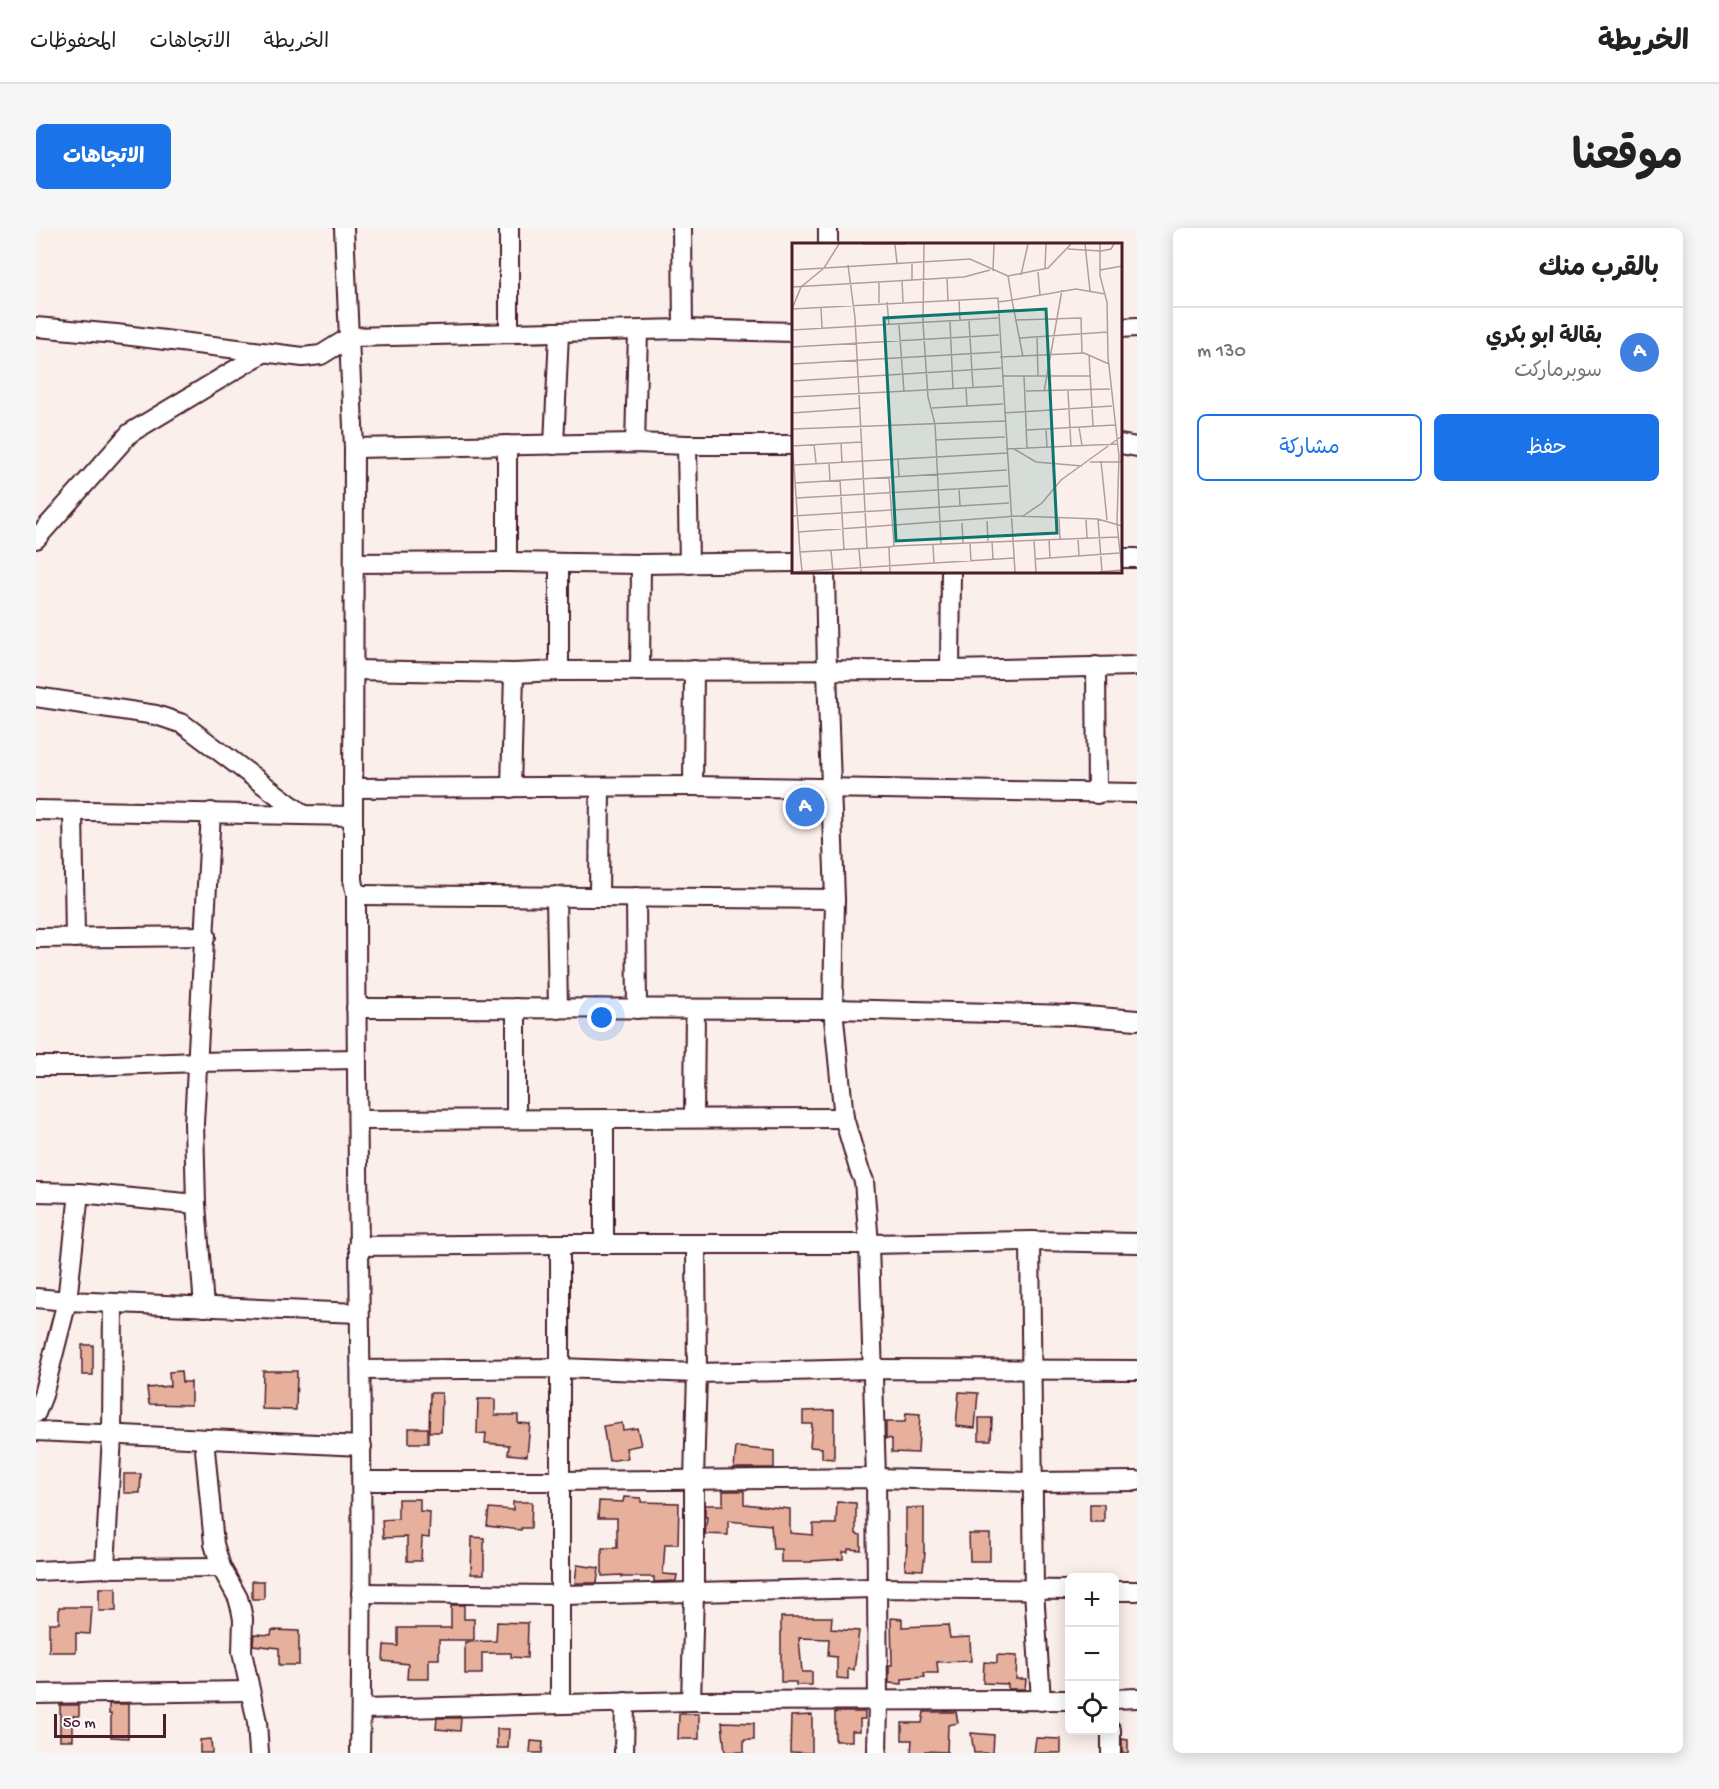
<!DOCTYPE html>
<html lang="ar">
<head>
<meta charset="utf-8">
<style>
	:root { --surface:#fff; --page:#f6f6f6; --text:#222; --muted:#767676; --line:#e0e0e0; --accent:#1a73e8 }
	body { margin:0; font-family:"Gochi Hand","Playpen Sans Arabic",sans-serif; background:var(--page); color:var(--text); direction:rtl }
	.controls { position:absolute; right:18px; bottom:18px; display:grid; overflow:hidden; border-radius:9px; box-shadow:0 3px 15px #0003 }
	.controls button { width:54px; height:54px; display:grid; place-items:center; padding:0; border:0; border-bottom:2px solid var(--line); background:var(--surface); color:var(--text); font:30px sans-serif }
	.scale { position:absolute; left:18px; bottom:15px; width:112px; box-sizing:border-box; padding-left:6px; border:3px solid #4a1f2b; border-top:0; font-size:16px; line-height:21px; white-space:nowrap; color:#4a1f2b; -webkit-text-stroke:4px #fff; paint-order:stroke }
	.you { position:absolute; left:566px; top:790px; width:21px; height:21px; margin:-15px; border:4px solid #fff; border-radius:50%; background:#1a73e8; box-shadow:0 0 0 9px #1a73e833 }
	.badge { display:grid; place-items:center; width:39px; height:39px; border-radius:50%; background:var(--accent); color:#fff; font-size:20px; font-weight:700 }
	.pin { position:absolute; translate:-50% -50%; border:3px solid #fff; box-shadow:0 2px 6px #0006 }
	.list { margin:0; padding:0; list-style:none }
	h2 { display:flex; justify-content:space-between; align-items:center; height:78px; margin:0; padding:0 24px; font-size:26px }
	h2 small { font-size:20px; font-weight:400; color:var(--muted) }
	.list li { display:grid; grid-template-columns:39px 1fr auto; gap:18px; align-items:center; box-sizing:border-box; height:90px; padding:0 24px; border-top:2px solid var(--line) }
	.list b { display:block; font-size:22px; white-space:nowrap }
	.list p { margin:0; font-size:20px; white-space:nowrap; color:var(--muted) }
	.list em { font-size:20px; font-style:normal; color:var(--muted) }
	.actions { display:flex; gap:12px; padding:18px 24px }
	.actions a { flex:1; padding:14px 0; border:2px solid var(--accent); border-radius:9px; text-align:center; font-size:21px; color:var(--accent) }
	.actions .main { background:var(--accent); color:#fff }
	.icon { flex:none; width:33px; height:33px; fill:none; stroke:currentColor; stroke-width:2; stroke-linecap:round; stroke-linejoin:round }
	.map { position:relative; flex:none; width:1101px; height:1525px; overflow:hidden; direction:ltr; border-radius:9px }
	header { display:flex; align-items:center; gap:36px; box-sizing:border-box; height:84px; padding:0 30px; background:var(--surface); border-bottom:2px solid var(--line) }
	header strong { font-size:28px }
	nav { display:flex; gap:33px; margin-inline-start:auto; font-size:21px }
	.intro { display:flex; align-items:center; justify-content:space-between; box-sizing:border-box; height:144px; padding:0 36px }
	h1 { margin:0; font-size:42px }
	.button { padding:15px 27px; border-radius:9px; background:var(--accent); color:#fff; font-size:21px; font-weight:700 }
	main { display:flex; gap:36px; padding:0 36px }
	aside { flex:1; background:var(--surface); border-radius:9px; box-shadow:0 3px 15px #0003 }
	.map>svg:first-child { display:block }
</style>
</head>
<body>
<header>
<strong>الخريطة</strong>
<nav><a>الخريطة</a><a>الاتجاهات</a><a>المحفوظات</a></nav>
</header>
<div class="intro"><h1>موقعنا</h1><a class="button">الاتجاهات</a></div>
<main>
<aside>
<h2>بالقرب منك<small></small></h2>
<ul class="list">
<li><span class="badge" style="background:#3f7fe0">A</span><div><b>بقالة ابو بكري</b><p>سوبرماركت</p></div><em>130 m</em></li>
</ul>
<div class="actions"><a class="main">حفظ</a><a>مشاركة</a></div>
</aside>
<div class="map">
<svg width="1101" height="1525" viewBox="0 0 1101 1525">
	<rect width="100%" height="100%" fill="#faefeb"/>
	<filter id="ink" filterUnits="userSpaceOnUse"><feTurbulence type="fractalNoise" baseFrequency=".0167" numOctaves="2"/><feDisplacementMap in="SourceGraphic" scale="12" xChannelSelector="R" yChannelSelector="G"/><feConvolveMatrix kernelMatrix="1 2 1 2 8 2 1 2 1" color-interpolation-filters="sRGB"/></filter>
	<g filter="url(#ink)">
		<g fill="#e6b09c" stroke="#4a1f2b" stroke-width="1.5">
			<rect x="46" y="1117" width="11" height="30"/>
			<polygon points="145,1143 146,1154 155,1154 155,1177 113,1176 111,1160 134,1158 133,1144"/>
			<polygon points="227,1143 261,1143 260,1182 226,1181"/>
			<polygon points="923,1164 942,1165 939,1200 920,1198"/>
			<polygon points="394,1165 406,1165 405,1204 393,1204"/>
			<polygon points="442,1171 459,1171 459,1187 482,1187 482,1195 494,1196 491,1228 472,1226 473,1217 449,1215 450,1205 441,1206"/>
			<polygon points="798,1182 798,1231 786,1230 786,1220 774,1219 776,1196 767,1196 767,1183"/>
			<polygon points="870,1185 884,1186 882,1225 856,1224 856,1211 850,1210 850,1194 869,1194"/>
			<polygon points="943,1190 956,1190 955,1212 943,1212"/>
			<polygon points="586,1195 587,1202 601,1200 605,1217 590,1220 592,1230 573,1233 567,1198"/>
			<rect x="373" y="1200" width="19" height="15"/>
			<polygon points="700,1219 738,1223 738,1240 698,1240"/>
			<polygon points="88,1246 105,1246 104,1265 88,1265"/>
			<polygon points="687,1263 708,1263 708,1276 754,1281 754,1305 777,1307 777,1296 800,1296 801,1274 820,1275 820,1306 825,1307 825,1322 812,1321 812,1324 807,1324 807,1331 776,1333 776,1334 745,1334 745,1321 737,1321 735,1297 692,1293 692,1307 669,1306 671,1289 669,1289 669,1277 687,1277"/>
			<polygon points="588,1269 605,1270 605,1274 643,1275 642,1316 629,1316 627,1346 641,1347 640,1353 618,1354 618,1349 586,1349 586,1347 566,1348 566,1320 581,1320 581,1290 562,1290 563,1273 587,1274"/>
			<polygon points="362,1271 384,1271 384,1283 394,1284 393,1310 386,1309 385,1333 371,1333 371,1309 347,1310 346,1292 362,1291"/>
			<polygon points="477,1274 496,1274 495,1300 485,1300 485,1302 451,1298 453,1280 477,1282"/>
			<rect x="1054" y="1276" width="14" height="18"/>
			<polygon points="870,1280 888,1280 888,1325 889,1325 887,1342 869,1341 871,1317 870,1317"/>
			<polygon points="933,1306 954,1306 954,1333 934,1333"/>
			<polygon points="436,1309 448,1310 448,1346 435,1346"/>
			<polygon points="541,1337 563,1340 561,1355 539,1355"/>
			<rect x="216" y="1353" width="12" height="18"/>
			<rect x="63" y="1360" width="17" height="23"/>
			<polygon points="415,1377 428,1377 428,1391 438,1391 438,1412 403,1412 403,1431 393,1431 393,1451 371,1451 372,1436 347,1433 348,1417 362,1418 362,1400 415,1400"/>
			<polygon points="23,1379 56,1379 54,1406 40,1405 40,1424 13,1424 13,1395 23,1395"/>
			<polygon points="745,1389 796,1389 795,1401 823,1403 818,1442 812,1441 812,1451 801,1450 801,1429 792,1428 793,1411 763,1410 766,1444 776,1444 776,1457 760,1457 760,1454 745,1454"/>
			<polygon points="855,1390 866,1391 866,1399 912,1397 914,1410 934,1409 935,1433 901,1434 902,1445 888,1445 889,1449 866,1451 866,1456 853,1455 853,1437 856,1437"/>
			<polygon points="461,1394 492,1395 491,1430 475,1429 475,1425 446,1425 446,1446 429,1446 429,1414 460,1413"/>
			<polygon points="236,1402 263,1403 263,1437 243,1437 243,1420 217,1417 218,1406 235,1407"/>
			<polygon points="961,1427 981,1428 980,1451 990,1451 989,1461 972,1461 972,1456 947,1455 948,1434 961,1435"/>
			<polygon points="73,1476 92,1476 92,1510 75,1509 75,1486 73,1486"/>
			<polygon points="24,1477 43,1477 43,1488 37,1488 37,1512 24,1512"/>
			<polygon points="799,1484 829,1484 829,1491 824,1491 824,1503 816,1503 816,1513 799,1513"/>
			<polygon points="888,1484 920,1484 922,1495 912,1497 911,1524 889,1523 888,1525 875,1525 876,1512 866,1512 866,1495 886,1495"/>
			<polygon points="643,1486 663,1486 663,1511 642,1511"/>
			<polygon points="776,1487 776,1525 754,1524 755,1488"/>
			<polygon points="401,1490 425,1490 424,1503 400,1501"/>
			<polygon points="686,1494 718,1495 718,1512 708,1512 708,1524 689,1524"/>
			<polygon points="461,1501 473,1501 472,1520 461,1520"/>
			<polygon points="935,1505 958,1507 957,1525 938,1525"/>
			<polygon points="1000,1510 1025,1511 1025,1525 998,1525"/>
			<polygon points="175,1511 176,1525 164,1525 164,1512"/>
			<polygon points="1086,1511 1092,1512 1092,1525 1086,1525"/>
			<polygon points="495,1513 507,1514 506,1525 494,1525"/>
		</g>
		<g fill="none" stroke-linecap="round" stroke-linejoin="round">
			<defs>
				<g id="street">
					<path d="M 308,0 L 318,220 L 317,588 L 317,652 L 320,667 C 320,953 329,1239 324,1525"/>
					<polyline points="473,0 473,105"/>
					<polyline points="646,0 647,101"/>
					<polyline points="792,16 792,0"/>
					<polyline points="0,99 80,106 267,129 285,127 314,109 647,101 758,104"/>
					<polyline points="1084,100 1101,99"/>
					<polyline points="599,215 602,104"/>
					<polyline points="1084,216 1101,219"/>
					<polyline points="518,217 523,105"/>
					<polyline points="651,217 653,336"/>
					<polyline points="318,220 599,215 651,217 758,217"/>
					<polyline points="0,311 94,205 227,125"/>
					<polyline points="1084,330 1101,330"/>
					<polyline points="471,334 471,217"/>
					<polyline points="318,335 471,334 605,336 758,334"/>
					<polyline points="789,344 791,443 799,671 797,781 808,890 823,941 828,953 833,1016 840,1250 842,1473 841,1525"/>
					<polyline points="1060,438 1061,566"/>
					<polyline points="318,442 478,445 523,443 914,442 1101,438"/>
					<polyline points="914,442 915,344"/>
					<polyline points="523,443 523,335"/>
					<polyline points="604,443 605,336"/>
					<polyline points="0,469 120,487 147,496 268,587"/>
					<polyline points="657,558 658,442"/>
					<polyline points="317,560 657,558 1101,565"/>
					<polyline points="475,560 478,445"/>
					<polyline points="0,582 317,588"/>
					<polyline points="37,583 39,710"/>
					<polyline points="320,667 799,671"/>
					<polyline points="520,668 522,781"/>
					<polyline points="563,668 564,559"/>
					<polyline points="600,669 601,781"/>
					<polyline points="0,710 170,708"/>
					<polyline points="320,780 797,781 1037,787 1101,792"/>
					<polyline points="0,838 50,838 162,834 321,831"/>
					<polyline points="658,890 659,781"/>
					<polyline points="480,891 480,780"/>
					<polyline points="322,892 808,890"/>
					<polyline points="0,964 43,965 160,976"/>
					<polyline points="994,1013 998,1362 1005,1473"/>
					<polyline points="568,1016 568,891"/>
					<polyline points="322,1018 524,1016 833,1016 994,1013 1101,1015"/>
					<polyline points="0,1070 31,1073 323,1085"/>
					<polyline points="168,1079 160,976 158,895 175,584"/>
					<polyline points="325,1142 523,1140 661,1145 836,1141 1101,1142"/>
					<polyline points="0,1185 7,1167 31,1073 43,965"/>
					<polyline points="0,1203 326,1218"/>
					<polyline points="168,1211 178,1316 185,1339 202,1370 205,1381 207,1391 206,1424 221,1494 223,1525"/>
					<polyline points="326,1253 523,1253 840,1250 996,1254 1101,1253"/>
					<polyline points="69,1340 76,1207 77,1075"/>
					<polyline points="0,1343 69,1340 185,1339"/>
					<polyline points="1078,1363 1101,1363"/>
					<polyline points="325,1365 525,1367 840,1360 1034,1362"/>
					<polyline points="0,1466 213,1463"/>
					<polyline points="1078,1471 1101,1470"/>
					<polyline points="655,1473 658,1365 658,1251 661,1145 660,1016"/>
					<polyline points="524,1476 524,1016"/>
					<polyline points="325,1481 655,1473 1034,1472"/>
					<polyline points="1075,1502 1075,1525"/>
					<polyline points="588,1525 589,1474"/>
				</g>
			</defs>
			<use href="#street" stroke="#4a1f2b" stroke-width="22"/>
			<use href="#street" stroke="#fff" stroke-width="18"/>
		</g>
	</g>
	<g transform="translate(756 15)">
		<rect width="330" height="330" fill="#faefeb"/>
		<path fill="none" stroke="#b49c9e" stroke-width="1.5" d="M 70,1 L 114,1M 132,1 L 131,80 L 136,154 L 143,181 L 149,301M 293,1 L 298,48M 308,1 L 308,33 L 315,59 L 316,114 L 327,213 L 325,280 L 330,329M 103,2 L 105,20M 276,6 L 309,8 L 319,6 L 322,1M 120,19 L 120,37M 56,22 L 63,75 L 75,305M 253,26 L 254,1M 0,27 L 178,16 L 216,33 L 220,57 L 284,46 L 313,51M 308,27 L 330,23M 201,28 L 202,1M 246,29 L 248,52M 229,32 L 236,1M 216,33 L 256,25 L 279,1M 155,35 L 156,58M 110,38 L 111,59M 87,39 L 87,60M 0,44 L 172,34 L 198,27M 167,57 L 168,78M 95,59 L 97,82M 206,59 L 220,57 L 231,114M 29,65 L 30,85M 0,66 L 206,55 L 223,329M 0,66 L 9,44 L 32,25 L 47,1M 223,77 L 289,75 L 290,111M 177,78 L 181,145M 158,79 L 161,146M 107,82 L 112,149M 0,87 L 206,75M 245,94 L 246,133M 228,95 L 316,89M 0,104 L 207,92M 297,112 L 301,183M 208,114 L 292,110 L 317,121M 0,121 L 208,109M 210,133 L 298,133M 232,133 L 235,205M 0,138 L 209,125M 174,145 L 175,163M 234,148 L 318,146M 276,148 L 279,204M 252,149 L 270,47M 0,154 L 210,143M 140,165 L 211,161M 0,170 L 69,165M 212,170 L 320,163M 287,184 L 290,203M 0,186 L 213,178M 254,186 L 255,205M 235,187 L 323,182M 0,196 L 8,309M 143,197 L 213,194M 49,200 L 50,219M 22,201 L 24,220M 0,203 L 69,199M 214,206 L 326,201M 222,206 L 244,219 L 290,223M 106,215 L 107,234M 309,218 L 315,277M 298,219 L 330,219M 37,220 L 38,238M 2,222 L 215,210M 97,234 L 102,303M 48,237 L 52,307M 3,240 L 215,227M 167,245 L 168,263M 4,255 L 216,243M 0,273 L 217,260M 231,273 L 250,260 L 269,237 L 330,193M 267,275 L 268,296M 294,276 L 295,295M 306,276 L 310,329M 195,278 L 196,298M 170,280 L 171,300M 6,289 L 225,273 L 306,276 L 330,283M 286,295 L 287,313M 257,296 L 258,315M 242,297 L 244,329M 200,298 L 201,317M 178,299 L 179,319M 141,301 L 142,321M 67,306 L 69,329M 39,308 L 41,329M 244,316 L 327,310M 10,328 L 8,309 L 97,304M 0,329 L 222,315M 98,329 L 97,304 L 102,303 L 326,294M 307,329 L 329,327"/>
		<path fill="#0f766e" fill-opacity="0.15" stroke="#0f766e" stroke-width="3" d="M 254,66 L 265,290 L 104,298 L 92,75 Z"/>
		<rect width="330" height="330" fill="none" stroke="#4a1f2b" stroke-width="3"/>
	</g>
</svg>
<div class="controls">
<button>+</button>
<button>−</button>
<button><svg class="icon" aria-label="locate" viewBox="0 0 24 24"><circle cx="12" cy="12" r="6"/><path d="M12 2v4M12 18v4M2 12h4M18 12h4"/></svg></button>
</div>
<div class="scale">50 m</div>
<div class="you"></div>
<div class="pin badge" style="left:769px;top:579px;background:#3f7fe0">A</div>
</div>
</main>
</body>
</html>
